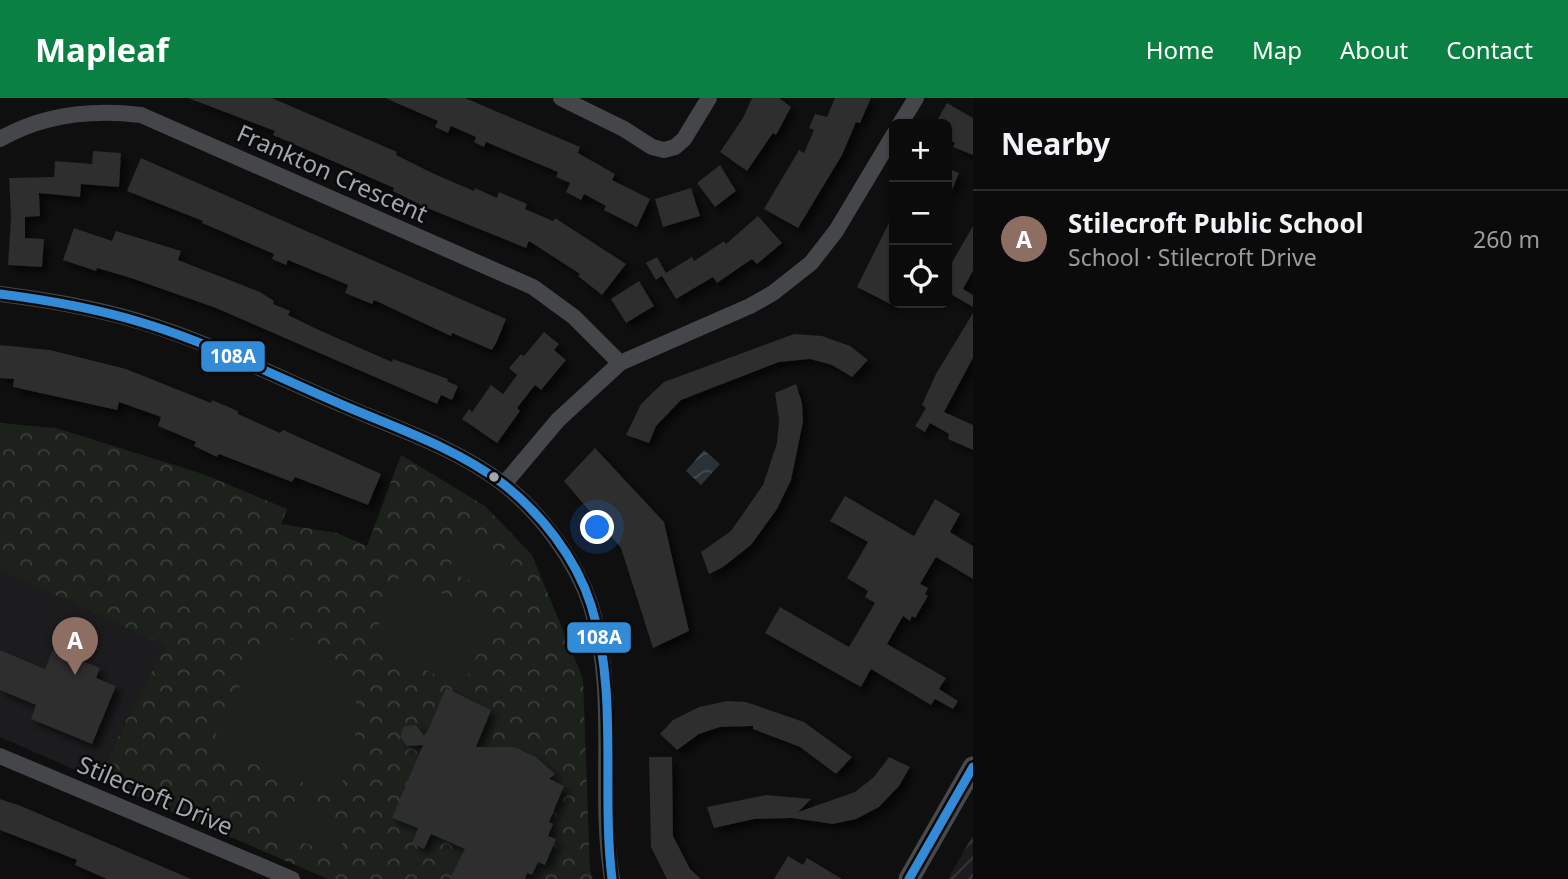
<!DOCTYPE html>
<html lang="en">
<head>
<meta charset="utf-8">
<style>
	:root { --surface:#0b0b0c; --page:#141415; --text:#f1f3f6; --muted:#9a9b9d; --line:#2b2b2d; --accent:#0b8043 }
	body { margin:0; font-family:"Noto Sans",sans-serif; background:var(--page); color:var(--text) }
	.controls { position:absolute; right:21px; top:21px; display:grid; overflow:hidden; border-radius:10px; box-shadow:0 2px 5px #0004 }
	.controls button { width:63px; height:63px; display:grid; place-items:center; padding:0; border:0; border-bottom:2px solid var(--line); background:var(--surface); color:var(--text); font:35px sans-serif }
	.you { position:absolute; left:598px; top:430px; width:24px; height:24px; margin:-18px; border:5px solid #fff; border-radius:50%; background:#1a73e8; box-shadow:0 0 0 10px #1a73e833 }
	.badge { display:grid; place-items:center; width:46px; height:46px; border-radius:50%; background:var(--accent); color:#fff; font-size:23px; font-weight:700 }
	.pin { position:absolute; translate:-50% -58px; filter:drop-shadow(0 2px 4px #0008) }
	.pin::after { content:''; position:absolute; top:37px; width:24px; height:21px; background:inherit; clip-path:polygon(0 0,100% 0,50% 100%) }
	.list { margin:0; padding:0; list-style:none }
	h2 { display:flex; justify-content:space-between; align-items:center; height:91px; margin:0; padding:0 28px; font-size:30px }
	h2 small { font-size:23px; font-weight:400; color:var(--muted) }
	.list li { display:grid; grid-template-columns:46px 1fr auto; gap:21px; align-items:center; box-sizing:border-box; height:98px; padding:0 28px; border-top:2px solid var(--line) }
	.list b { display:block; font-size:26px; white-space:nowrap }
	.list p { margin:0; font-size:23px; white-space:nowrap; color:var(--muted) }
	.list em { font-size:23px; font-style:normal; color:var(--muted) }
	.icon { flex:none; width:38px; height:38px; fill:none; stroke:currentColor; stroke-width:2; stroke-linecap:round; stroke-linejoin:round }
	.map { position:relative; flex:none; width:973px; height:781px; overflow:hidden }
	header { display:flex; align-items:center; gap:42px; box-sizing:border-box; height:98px; padding:0 35px; background:var(--accent); color:#fff }
	header strong { font-size:33px }
	nav { display:flex; gap:38px; margin-inline-start:auto; font-size:24px }
	main { display:flex }
	aside { flex:1; background:var(--surface) }
	.map>svg:first-child { display:block }
</style>
</head>
<body>
<header>
<strong>Mapleaf</strong>
<nav><a>Home</a><a>Map</a><a>About</a><a>Contact</a></nav>
</header>
<main>
<div class="map">
<svg width="973" height="781" viewBox="0 0 973 781">
	<defs>
		<pattern id="industrial-furrows" width="10" height="10" patternUnits="userSpaceOnUse" patternTransform="scale(1.75)"><rect width="10" height="10" fill="#1c1c1e"/><path d="M-1 1l2-2M0 10L10 0M9 11l2-2" fill="none" stroke="#3a3a3c"/></pattern>
		<pattern id="forest-crowns" width="20" height="18" patternUnits="userSpaceOnUse" patternTransform="scale(1.75)"><rect width="20" height="18" fill="#1c211c"/><path d="M2 6a3 3 0 1 1 6 0M12 15a3 3 0 1 1 6 0" fill="none" stroke="#3a3e3a"/></pattern>
		<pattern id="water-waves" width="16" height="10" patternUnits="userSpaceOnUse" patternTransform="scale(1.75)"><rect width="16" height="10" fill="#2b3237"/><path d="M0 5q4-4 8 0t8 0" fill="none" stroke="#474d51"/></pattern>
		<filter id="shadow"><feDropShadow dx="5.5" dy="5.5" stdDeviation="3.5" flood-color="#0009"/></filter>
	</defs>
	<rect width="100%" height="100%" fill="#0f0f10"/>
	<polygon fill="#1c1c1e" points="0,472 166,548 134,606 98,682 0,639"/>
	<polygon fill="url(#industrial-furrows)" points="973,737 973,781 948,781"/>
	<polygon fill="url(#forest-crowns)" points="0,325 56,330 203,376 287,411 281,426 337,435 367,448 401,357 485,408 532,457 583,581 590,773 593,781 328,781 98,682 134,606 166,548 0,472"/>
	<g fill="#1c211c">
		<polygon points="461,439 514,459 500,494 448,474"/>
		<polygon points="400,477 494,518 463,589 370,547"/>
		<polygon points="268,530 339,564 356,597 355,642 338,698 210,649"/>
		<polygon points="293,704 350,727 337,758 280,735"/>
	</g>
	<polygon fill="url(#water-waves)" points="704,352 720,366 701,387 686,373"/>
	<g fill="#2d2d2e" filter="url(#shadow)">
		<polygon points="188,0 272,0 397,54 396,57 432,75 474,93 475,90 497,100 499,94 527,106 525,111 553,123 555,120 626,166 602,197 578,178 580,176 529,143 526,150 427,110 393,93 394,90 273,37 275,33"/>
		<polygon points="385,0 465,0 580,49 578,55 615,76 612,82 650,101 637,129 604,112 606,108 584,96 581,102 566,94 570,85 556,79 558,74 486,44 484,49 474,44 476,39 451,28 448,35 435,29 438,23"/>
		<polygon points="752,0 779,0 791,9 776,37 773,35 747,73 720,54 743,20"/>
		<polygon points="835,0 871,0 860,25 856,24 842,57 798,130 764,111 799,52 804,55 814,32 809,30 815,16 827,19"/>
		<polygon points="947,5 973,20 973,57 953,49 955,45 947,40 947,26 935,26"/>
		<polygon points="93,53 121,55 119,89 81,86 80,99 39,95 40,118 25,119 25,140 44,141 42,169 8,167 11,119 9,80 54,79 55,63 92,66"/>
		<polygon points="141,60 506,221 497,243 492,252 452,235 451,238 374,202 372,206 345,195 348,187 288,162 286,167 272,161 274,156 202,125 203,123 127,93"/>
		<polygon points="720,67 736,93 715,109 697,85"/>
		<polygon points="947,70 959,75 947,104"/>
		<polygon points="691,90 700,118 663,129 655,101"/>
		<polygon points="894,115 894,208 857,189"/>
		<polygon points="758,118 782,145 757,166 752,161 717,185 713,179 676,201 662,178 656,182 646,165 657,159 666,175 692,159 694,163 724,143 726,146"/>
		<polygon points="973,128 973,173 963,191 973,197 973,209 947,194 947,173"/>
		<polygon points="74,130 112,143 116,133 181,153 178,162 260,194 274,203 273,206 290,213 288,217 321,233 392,264 393,261 448,281 447,283 458,288 452,302 441,297 437,306 216,210 131,180 97,170 96,173 63,162"/>
		<polygon points="639,183 654,208 626,225 611,201"/>
		<polygon points="973,215 973,260 944,314 973,327 973,352 948,341 949,336 930,325 925,334 915,328 926,310 922,307 936,276"/>
		<polygon points="544,234 559,246 554,252 566,262 541,292 535,287 517,310 520,313 497,345 462,321 469,311 472,314 491,287 503,296 517,277 509,270 521,256 524,258"/>
		<polygon points="794,236 822,238 850,248 868,262 852,279 832,267 810,261 779,264 681,302 656,328 649,345 626,337 641,306 664,284"/>
		<polygon points="0,247 50,252 126,271 211,305 212,302 238,313 238,316 280,335 283,332 381,376 368,407 295,379 292,384 219,356 217,359 194,348 196,344 158,328 161,319 119,304 117,312 13,289 14,281 0,280"/>
		<polygon points="796,286 802,305 803,324 791,382 777,411 751,447 723,469 709,476 701,454 731,433 763,387 777,345 779,322 775,295"/>
		<polygon points="595,350 664,424 689,533 653,550 621,450 564,383"/>
		<polygon points="845,398 914,438 935,401 960,416 950,434 973,448 973,481 936,459 920,486 928,490 925,496 928,498 915,520 912,518 910,523 903,518 887,546 946,580 939,591 958,603 953,611 935,601 931,607 871,571 861,589 765,535 780,509 849,549 875,505 865,499 868,493 847,480 868,444 830,423"/>
		<polygon points="53,551 100,570 96,580 116,588 92,646 31,621 36,607 0,592 0,552 45,571"/>
		<polygon points="446,590 491,612 476,649 513,649 536,659 555,676 549,681 564,688 549,724 553,726 548,738 556,741 545,767 538,764 532,777 527,775 525,781 450,781 465,751 431,736 424,751 412,745 418,730 392,720 423,647 407,648 400,639 404,628 416,627 425,639"/>
		<polygon points="727,603 746,604 804,624 852,659 836,676 800,649 753,631 753,628 720,629 699,636 677,652 660,636 673,622 699,609"/>
		<polygon points="649,659 672,659 673,738 690,771 701,781 667,781 651,749"/>
		<polygon points="889,659 910,669 899,688 879,709 856,721 833,726 792,720 754,721 714,730 707,709 766,697 811,701 798,714 855,694 874,679"/>
		<polygon points="0,701 21,708 191,781 107,781 75,767 77,762 0,732"/>
		<polygon points="788,758 803,767 807,760 842,781 774,781"/>
	</g>
	<g fill="none" stroke-linecap="round" stroke-linejoin="round">
		<g stroke="#454649" stroke-width="16">
			<polyline points="561,0 624,31 652,49 664,52 675,49 684,41 709,0"/>
			<polyline points="900,26 916,0"/>
			<path d="M 0,41 C 44,16 92,11 141,17 L 533,189 L 574,219 L 620,265"/>
			<path d="M 0,196 C 54,203 108,212 160,230 C 223,251 284,282 345,308 C 398,331 456,350 502,385 C 540,414 576,462 591,508 C 619,600 597,690 612,781"/>
			<polyline points="504,386 558,322 620,265 750,208 773,195 811,165 836,133 894,36"/>
			<polyline points="0,658 292,781"/>
		</g>
		<polyline stroke="#48494b" stroke-width="21" points="909,781 973,669"/>
		<defs>
			<g id="bus-1">
				<path d="M 0,196 C 47,202 94,210 140,224 C 211,245 277,279 345,308 C 399,331 455,350 502,385 C 541,415 576,460 591,507 C 619,595 601,691 612,781"/>
				<polyline points="909,781 973,669"/>
			</g>
		</defs>
		<use href="#bus-1" stroke="#0a0a0b" stroke-width="14"/>
		<use href="#bus-1" stroke="#338bd7" stroke-width="9"/>
	</g>
	<circle fill="#a1a7af" stroke="#0a0a0b" stroke-width="2.5" cx="494" cy="379" r="6"/>
	<g text-anchor="middle" stroke-width="5" stroke-linejoin="round" paint-order="stroke">
		<g font-size="24" fill="#a1a7af" stroke="#0a0a0b">
			<text transform="translate(332 76) rotate(24)" y="8">Frankton Crescent</text>
			<text transform="translate(155 698) rotate(23)" y="8">Stilecroft Drive</text>
		</g>
	</g>
	<g stroke="#0a0a0b" stroke-width="2.5">
		<rect x="200" y="242" width="66" height="33" rx="7" fill="#338bd7"/>
		<rect x="566" y="523" width="66" height="33" rx="7" fill="#338bd7"/>
	</g>
	<g font-size="19" text-anchor="middle" font-weight="bold" fill="#fff">
		<text x="233" y="265">108A</text>
		<text x="599" y="546">108A</text>
	</g>
</svg>
<div class="controls">
<button>+</button>
<button>−</button>
<button><svg class="icon" aria-label="locate" viewBox="0 0 24 24"><circle cx="12" cy="12" r="6"/><path d="M12 2v4M12 18v4M2 12h4M18 12h4"/></svg></button>
</div>
<div class="you"></div>
<div class="pin badge" style="left:75px;top:577px;background:#8d6e63">A</div>
</div>
<aside>
<h2>Nearby<small></small></h2>
<ul class="list">
<li><span class="badge" style="background:#8d6e63">A</span><div><b>Stilecroft Public School</b><p>School · Stilecroft Drive</p></div><em>260 m</em></li>
</ul>
</aside>
</main>
</body>
</html>
